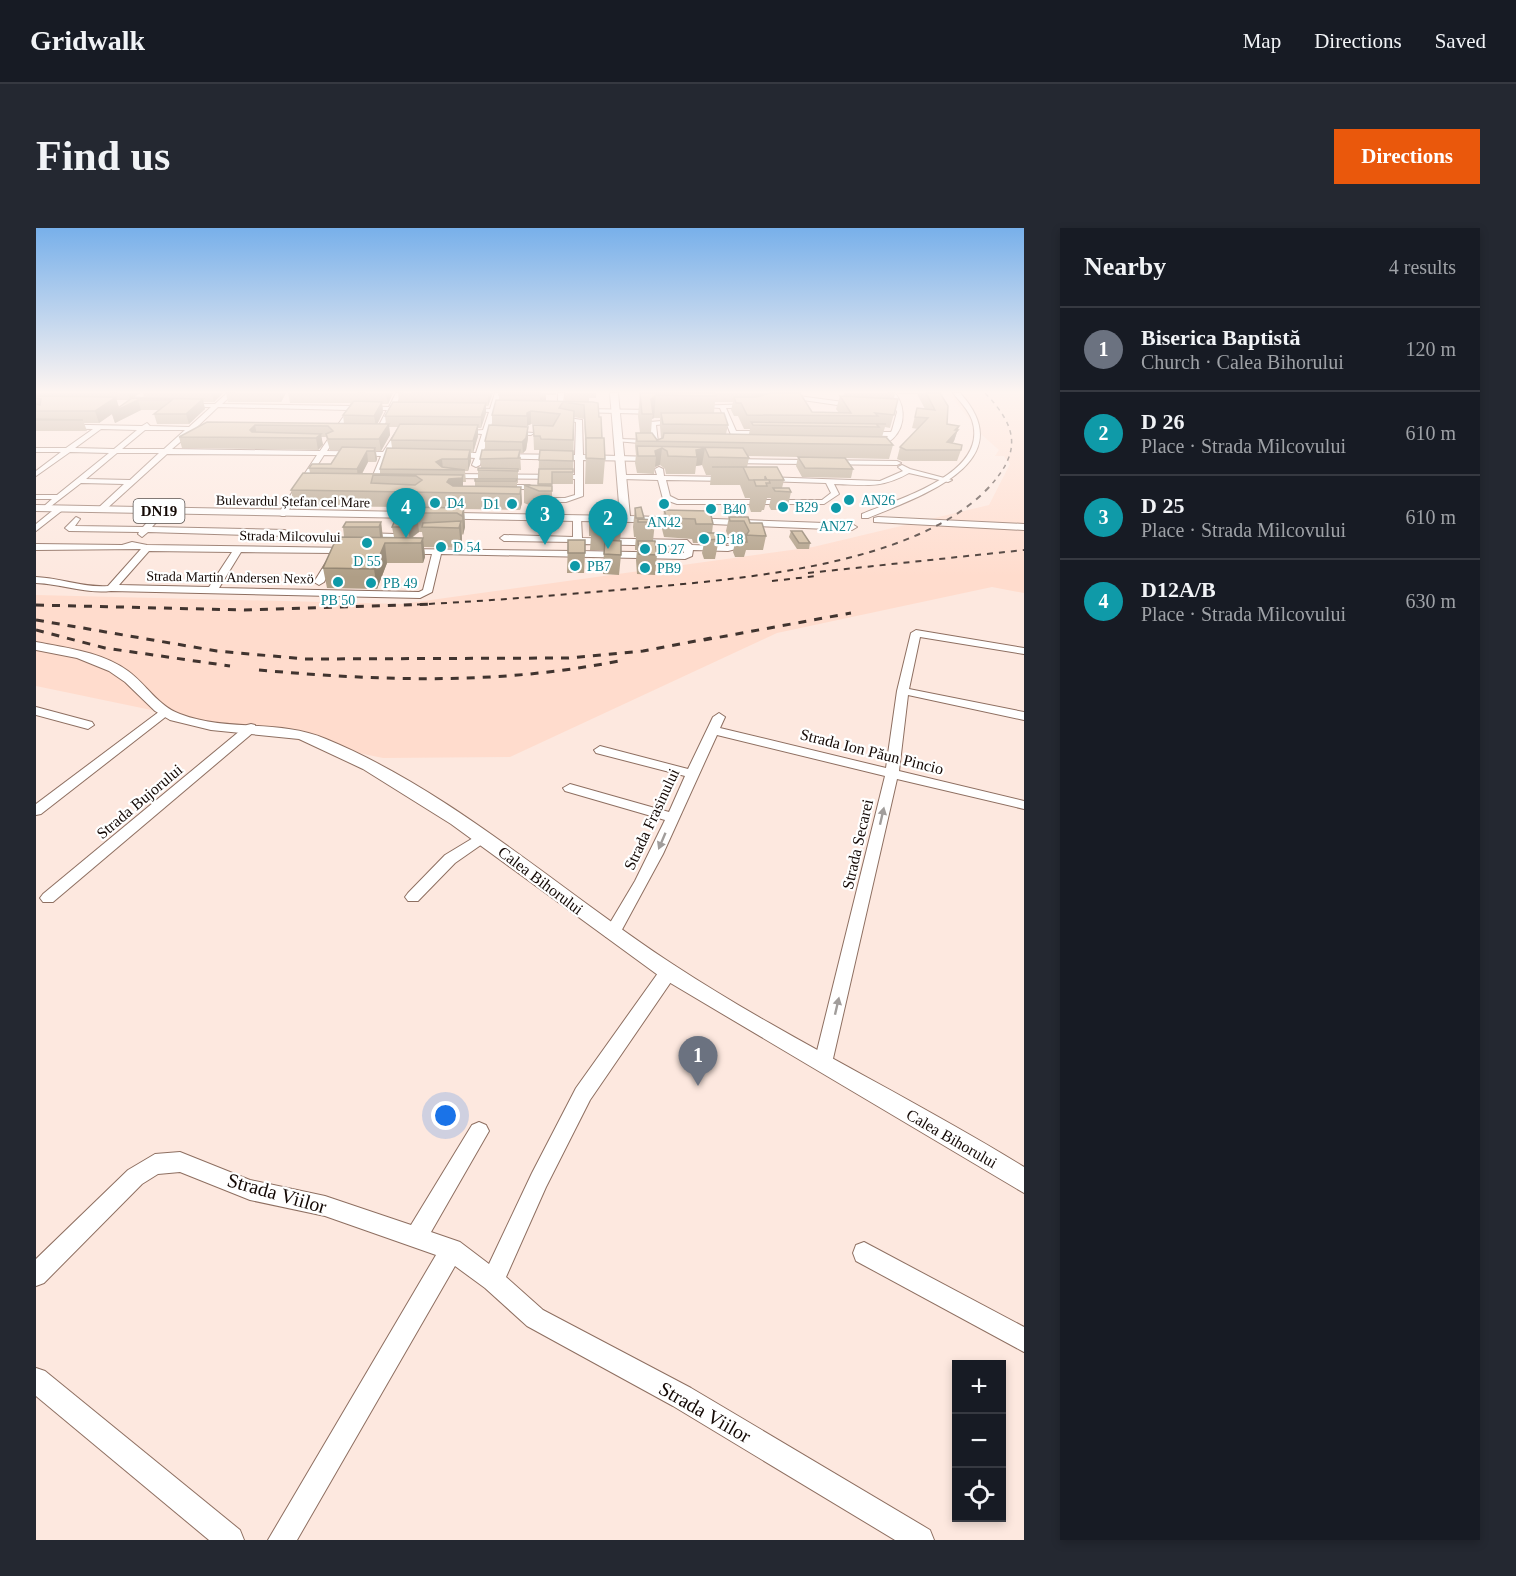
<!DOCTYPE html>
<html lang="en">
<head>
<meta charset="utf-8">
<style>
	:root { --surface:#171b24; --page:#242831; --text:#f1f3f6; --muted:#9ea1a6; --line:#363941; --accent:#ea580c }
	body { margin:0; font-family:"Times New Roman",serif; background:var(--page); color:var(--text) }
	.controls { position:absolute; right:18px; bottom:18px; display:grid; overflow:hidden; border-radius:0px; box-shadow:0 3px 9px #0003 }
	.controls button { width:54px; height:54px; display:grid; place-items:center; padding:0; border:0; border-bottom:2px solid var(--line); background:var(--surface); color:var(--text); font:30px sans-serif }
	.you { position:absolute; left:410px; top:888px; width:21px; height:21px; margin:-15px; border:4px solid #fff; border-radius:50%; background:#1a73e8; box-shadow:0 0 0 9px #1a73e833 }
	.badge { display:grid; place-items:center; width:39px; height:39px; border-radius:50%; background:var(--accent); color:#fff; font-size:20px; font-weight:700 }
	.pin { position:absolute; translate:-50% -50px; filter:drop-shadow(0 2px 3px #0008) }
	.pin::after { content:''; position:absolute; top:32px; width:21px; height:18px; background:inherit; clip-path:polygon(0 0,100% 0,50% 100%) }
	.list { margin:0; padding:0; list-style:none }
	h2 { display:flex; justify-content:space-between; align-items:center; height:78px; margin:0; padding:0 24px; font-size:26px }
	h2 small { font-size:20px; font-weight:400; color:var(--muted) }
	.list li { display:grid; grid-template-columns:39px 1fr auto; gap:18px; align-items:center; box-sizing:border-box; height:84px; padding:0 24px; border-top:2px solid var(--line) }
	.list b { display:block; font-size:22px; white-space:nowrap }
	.list p { margin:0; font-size:20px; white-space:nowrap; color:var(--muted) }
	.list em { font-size:20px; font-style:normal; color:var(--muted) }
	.icon { flex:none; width:33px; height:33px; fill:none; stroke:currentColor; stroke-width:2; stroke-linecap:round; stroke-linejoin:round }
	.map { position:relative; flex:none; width:988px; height:1312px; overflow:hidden; border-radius:0px }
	header { display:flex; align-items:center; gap:36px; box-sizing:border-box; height:84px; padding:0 30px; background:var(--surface); border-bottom:2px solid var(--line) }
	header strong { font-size:28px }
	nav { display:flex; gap:33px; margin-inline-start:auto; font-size:21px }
	.intro { display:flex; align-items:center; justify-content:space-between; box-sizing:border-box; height:144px; padding:0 36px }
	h1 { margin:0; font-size:42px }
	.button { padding:15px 27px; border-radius:0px; background:var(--accent); color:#fff; font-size:21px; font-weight:700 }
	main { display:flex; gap:36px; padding:0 36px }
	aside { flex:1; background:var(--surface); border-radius:0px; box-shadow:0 3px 9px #0003 }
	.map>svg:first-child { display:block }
</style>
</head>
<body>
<header>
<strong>Gridwalk</strong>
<nav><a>Map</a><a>Directions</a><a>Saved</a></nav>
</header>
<div class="intro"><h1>Find us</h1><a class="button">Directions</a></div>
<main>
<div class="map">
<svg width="988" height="1312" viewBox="0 0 988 1312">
	<rect width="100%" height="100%" fill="#fde8df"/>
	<polygon fill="#ffdccd" points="908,165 988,165 988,365 956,359 741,405 474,529 347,530 0,458 0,367 366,376 777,319 953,277 974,236 968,228 959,228 963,222 946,207 917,171"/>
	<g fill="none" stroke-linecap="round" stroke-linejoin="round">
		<defs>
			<g id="minor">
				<polygon points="74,165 81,165 77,168 124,171 69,171"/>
				<path d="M 191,165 L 198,165 L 186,176 L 314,178 L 323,165 L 329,165 L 320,178 L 353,179 L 360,165 L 366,165 L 359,179 L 372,179 L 374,182 L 357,183 L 343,205 L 340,203 L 351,182 L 318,182 L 291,223 L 347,224 L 362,201 L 365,203 L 354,224 L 373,226 L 352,228 L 341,257 L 337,259 L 333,257 L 345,228 L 288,227 L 249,288 L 246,288 L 242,286 L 281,227 L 131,226 L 67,284 L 60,282 L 88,256 L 45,255 L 10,282 L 6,280 L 16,271 L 0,271 L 0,267 L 21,267 L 73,225 L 34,224 L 0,248 L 0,243 L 25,224 L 0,224 L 0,220 L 30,220 L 57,201 L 0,200 L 0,196 L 106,198 L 111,195 L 114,198 L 153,199 L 175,179 L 150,179 L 148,176 L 179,176 ZM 182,179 L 312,182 L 284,223 L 136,221 L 157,203 L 179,202 L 177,199 L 161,199 ZM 65,201 L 101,202 L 78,221 L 39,220 ZM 109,202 L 149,202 L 128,221 L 86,221 ZM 81,225 L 123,225 L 94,252 L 50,251 Z"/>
				<polygon points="459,165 465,165 460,181 480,183 459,184 454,202 498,205 495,207 453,206 447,226 539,227 540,194 524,192 526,189 546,192 547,227 618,229 622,231 618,233 547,232 547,268 530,274 496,274 492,272 496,270 529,270 539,267 539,251 407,250 410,246 539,247 539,232 446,230 444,237 440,239 436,237 439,230 412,228 414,225 440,225 446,206 420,204 447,202 453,184 426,182 454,181"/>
				<polygon points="522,165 528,165 527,178 507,178 509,175 522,175"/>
				<polygon points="739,165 745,165 743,173 718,180 690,180 700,203 734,203 737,205 734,207 701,207 704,214 701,216 698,214 684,180 657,178 718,176 738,171"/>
				<path d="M 853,165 L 859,165 C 872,182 868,205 851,215 L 848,213 L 852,208 L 825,207 L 827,204 L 855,204 L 856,202 L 861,184 Z"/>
				<polygon points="748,166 822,176 825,178 822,180 746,169"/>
				<polygon points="543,181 621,182 624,184 621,186 541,184"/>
				<polygon points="637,192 639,195 620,197 623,223 619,223 616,216 579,213 582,211 616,212 614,194"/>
				<polygon points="693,231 861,233 865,235 861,237 690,235"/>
				<path d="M 866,237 L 874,241 L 916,252 L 912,254 L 873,245 C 845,261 829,257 798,256 L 803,266 L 788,276 L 641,276 L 627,271 L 622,252 L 586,251 L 582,249 L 586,247 L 621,247 L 619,241 L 623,239 L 627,241 L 628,248 L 695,249 L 699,251 L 695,253 L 630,252 L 634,268 L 642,272 L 786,272 L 795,265 L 790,255 L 728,253 L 724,251 L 728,249 L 844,253 L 867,243 L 862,239 Z"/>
				<polygon points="460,257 493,257 497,259 493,261 457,261 456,259"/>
				<polygon points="21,279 28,281 0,303 0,296"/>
				<polygon points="123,281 130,283 116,299 249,302 253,305 249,308 112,304 106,309 102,306 103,304 33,303 29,300 40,289 44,291 39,298 107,299"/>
				<path d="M 541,288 L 545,290 L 546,310 L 651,312 L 656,317 L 681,318 L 681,311 L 701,309 L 704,310 L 708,319 L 692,323 L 657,322 L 656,328 L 649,331 L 405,326 L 396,364 L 384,370 L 75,363 C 50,366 25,356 0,355 L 0,349 C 24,350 48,360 72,358 L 105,321 L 0,322 L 0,316 L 86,317 L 96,314 L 111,317 L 315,320 L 319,323 L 318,325 L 298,325 L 302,328 L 288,354 L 283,357 L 278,354 L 294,328 L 298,325 L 205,324 L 183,360 L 383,364 L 387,362 L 396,326 L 369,326 L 365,323 L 366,321 L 539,323 L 537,314 L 468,313 L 464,310 L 468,307 L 537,309 L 537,290 ZM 689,315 L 698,315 L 699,317 L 690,318 ZM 546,316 L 647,318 L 648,325 L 545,323 ZM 113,323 L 196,324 L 173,359 L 83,357 Z"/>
				<polygon points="327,305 359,306 355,323 351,326 347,323 351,311 324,310 324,306"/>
				<polygon points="880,402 988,420 988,426 884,409 873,461 988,484 988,492 872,467 863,543 988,573 988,581 861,551 796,835 793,841 787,843 781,841 778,835 849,548 681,507 627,626 582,709 570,709 568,705 599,653 629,592 529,563 527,560 534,556 633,584 649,548 560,525 558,522 564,518 652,541 677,489 683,485 689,489 684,500 850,540 861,463 875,405"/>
				<polygon points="0,479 56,494 58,497 52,501 0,487"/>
				<polygon points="128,480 134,484 132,487 5,586 0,587 0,576"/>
				<polygon points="215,496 219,497 219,503 17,674 7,674 4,670 7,666 211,497"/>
				<polygon points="447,604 452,606 454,609 452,612 419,635 382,673 372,673 369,669 372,665 409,627"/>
				<polygon points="633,736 639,738 641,743 639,748 554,872 510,959 470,1049 507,1082 655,1160 894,1302 898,1312 859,1312 637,1178 491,1098 449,1060 419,1038 261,1312 232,1312 400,1027 289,988 214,972 144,944 122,946 106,956 8,1055 0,1058 0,1031 92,942 119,926 144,924 214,952 289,968 375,997 436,897 443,894 450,897 453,903 395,1004 424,1014 453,1036 496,945 540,860 627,738"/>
				<polygon points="828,1014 988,1099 988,1124 820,1033 817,1025 820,1017"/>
				<polygon points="0,1140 9,1143 204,1302 208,1312 173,1312 0,1168"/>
			</g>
			<g id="major">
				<polygon points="574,165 582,165 594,288 816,296 821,299 816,302 653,295 0,283 0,277 584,288"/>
				<path d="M 917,165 L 924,165 C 988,235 882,269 832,290 L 826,290 L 826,286 C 861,271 954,246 936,192 C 932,181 924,174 917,165 Z"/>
				<polygon points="842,289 988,296 988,302 838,294 838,290"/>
				<path d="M 0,414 C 31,420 66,424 92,443 C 110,456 122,478 144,486 C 191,504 243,491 290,511 C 416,563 524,663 638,737 C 751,811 873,868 988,939 L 988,965 L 626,750 L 415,596 L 327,541 L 263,511 L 175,502 L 134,492 L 119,483 L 89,454 L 73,443 L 41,430 L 0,422 Z"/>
			</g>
		</defs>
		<use href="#minor" stroke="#8e6f61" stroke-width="2"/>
		<use href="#major" stroke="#8e6f61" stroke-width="2"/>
		<use href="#minor" fill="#fff" fill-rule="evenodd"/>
		<use href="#major" fill="#fff" fill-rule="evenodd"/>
		<path stroke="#41342f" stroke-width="1.5" stroke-dasharray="4.5 4.5" stroke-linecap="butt" d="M 949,165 C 981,198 986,223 954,258"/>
		<g stroke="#41342f" stroke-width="2" stroke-dasharray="6 6" stroke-linecap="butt">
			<polyline points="772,345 988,322"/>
			<polyline points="736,353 781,348"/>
			<polyline points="0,377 7,377"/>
			<path d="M 369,377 C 440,374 511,368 582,362 C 689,352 880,341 955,257"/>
		</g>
		<g stroke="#41342f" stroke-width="3" stroke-dasharray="8 8" stroke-linecap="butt">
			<polyline points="0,377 208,382 397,376"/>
			<polyline points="0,392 181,423 269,431 532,430 607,423 675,410"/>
			<polyline points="0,402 69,420 194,438"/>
			<polyline points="668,412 815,385"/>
			<path d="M 223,442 C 346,453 461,457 583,433"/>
		</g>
	</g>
	<g fill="#af9e86" fill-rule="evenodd">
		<path d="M 0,165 L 104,165 L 96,170 L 108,171 L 107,165 L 187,165 L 178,174 L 167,174 L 169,181 L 153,196 L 121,196 L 118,186 L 123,182 L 105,182 L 79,195 L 76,186 L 63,195 L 48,195 L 51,203 L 0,203 ZM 80,172 L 94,172 L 83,179 Z"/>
		<polygon points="190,165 250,165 245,174 192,174"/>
		<path d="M 252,165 L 357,165 L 352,176 L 346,176 L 347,184 L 341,196 L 350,196 L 349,188 L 363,174 L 362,165 L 457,165 L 452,178 L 450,178 L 450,185 L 445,200 L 442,200 L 442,208 L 437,225 L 435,225 L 435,233 L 432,243 L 429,243 L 430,254 L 427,254 L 427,258 L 439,258 L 439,253 L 442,251 L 442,242 L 445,240 L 444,231 L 449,222 L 449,213 L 456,197 L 456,187 L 463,172 L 463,165 L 520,165 L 520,167 L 510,167 L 510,173 L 529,173 L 529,165 L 560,165 L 560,170 L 553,170 L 553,174 L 563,189 L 569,231 L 567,256 L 549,256 L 550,226 L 548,191 L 538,189 L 537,256 L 516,256 L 516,281 L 503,281 L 488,275 L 488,257 L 502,257 L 503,232 L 504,222 L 498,222 L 497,197 L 506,197 L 495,196 L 491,198 L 492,210 L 490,222 L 487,225 L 484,225 L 485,242 L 482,242 L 482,255 L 481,255 L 481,259 L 485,259 L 486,275 L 484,282 L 428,281 L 429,299 L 427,307 L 426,306 L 426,313 L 425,320 L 388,319 L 389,329 L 387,335 L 351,335 L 341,361 L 291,360 L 287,340 L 308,309 L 307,299 L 345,294 L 347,309 L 358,309 L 356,299 L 365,279 L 258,278 L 255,262 L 274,245 L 273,240 L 295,236 L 304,222 L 294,222 L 290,209 L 285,209 L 287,217 L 282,222 L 146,220 L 143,209 L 171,194 L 308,196 L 307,187 L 316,175 L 254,175 ZM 353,199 L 363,199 L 355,212 L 356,220 L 344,241 L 344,246 L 326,246 L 332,234 L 340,234 L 341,231 L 340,223 L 345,223 L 354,207 ZM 383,304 L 386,304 L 387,310 L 377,309 Z"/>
		<path d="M 604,165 L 731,165 L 731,167 L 776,184 L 803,185 L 800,181 L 804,168 L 807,168 L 808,165 L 859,165 L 858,171 L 862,171 L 854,200 L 849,199 L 846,209 L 857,217 L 853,231 L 810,230 L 817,241 L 815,250 L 766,249 L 760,238 L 762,229 L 712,228 L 713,230 L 711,239 L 748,252 L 746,260 L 755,264 L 751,282 L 735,282 L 733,278 L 735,270 L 731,270 L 728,282 L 726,282 L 725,284 L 715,284 L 713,278 L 714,270 L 709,270 L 704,257 L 674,257 L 675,247 L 670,247 L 666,237 L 660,238 L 659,246 L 630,246 L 629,241 L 624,237 L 619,239 L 618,246 L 601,245 L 599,235 L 600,227 L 599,218 L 600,205 L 604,205 L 602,188 ZM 679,174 L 697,174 L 695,182 L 698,188 L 702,188 L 708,201 L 714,201 L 713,206 L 690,206 L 692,197 L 678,185 ZM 618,190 L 624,190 L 624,198 L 625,210 L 627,210 L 621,212 L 615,205 L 616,191 Z"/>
		<polygon points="861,165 904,165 911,196 923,198 918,213 916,215 925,222 921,233 866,233 861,231 864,219 882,201 876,200 881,180 889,181 881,166 862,166"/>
		<polygon points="599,280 608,290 607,291 619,294 617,313 621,327 619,347 601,346 600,332 601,322 599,322 599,319 600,309 598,309 597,299"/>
		<polygon points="628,282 677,296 676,305 683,311 679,331 668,331 666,325 668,315 657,315 656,311 628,309 626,301"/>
		<polygon points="554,284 585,291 586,294 584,313 585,327 583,347 567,346 568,322 554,322 555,308 553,308 553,298"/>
		<polygon points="693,289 714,295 730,308 727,322 710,322 708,329 699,329 697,324 700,309 705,308 692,308 690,303"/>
		<polygon points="755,303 774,315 773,321 761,321 753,309"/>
		<polygon points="532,312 549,325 548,345 531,345"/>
	</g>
	<g fill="#8f816d">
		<polygon points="92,165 104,165 94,172"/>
		<polygon points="176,165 187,165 178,174"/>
		<polygon points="243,165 250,165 245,174"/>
		<polygon points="350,165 357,165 352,176"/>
		<polygon points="453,165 457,165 452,178 452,167"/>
		<polygon points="504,165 510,165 510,174 504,176"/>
		<polygon points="719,165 731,165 730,171 718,174"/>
		<polygon points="620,167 618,190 616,191 617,186 615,171"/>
		<polygon points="80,169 83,180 102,172 105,182 79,195 76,186 63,195 59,183"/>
		<polygon points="167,171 169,181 153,196 150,186"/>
		<polygon points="346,174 347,184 340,199 338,188"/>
		<polygon points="450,175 450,185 445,200 445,189"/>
		<polygon points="495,183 495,196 491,198 491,185"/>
		<polygon points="353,196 354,207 345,223 343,211"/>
		<polygon points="219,197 221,208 214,202"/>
		<polygon points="442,197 442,208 437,225 437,213"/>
		<polygon points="923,198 918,213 911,222 911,214 919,202"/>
		<polygon points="492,199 492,210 490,222 487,225 486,214"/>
		<polygon points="285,206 287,217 282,222 280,210"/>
		<polygon points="339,220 341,231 340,234 338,223"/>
		<polygon points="626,220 624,237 619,239 620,228 619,223"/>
		<polygon points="669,220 666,237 660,238 661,229 660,222"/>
		<polygon points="434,222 435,233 432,243 432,231"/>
		<polygon points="331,223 332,234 322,253 321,241"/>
		<polygon points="406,231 407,242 400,234"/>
		<polygon points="427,247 427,265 411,254 413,251"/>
		<polygon points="485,259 486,275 484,282 484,266"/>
		<polygon points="428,280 429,299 427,307 426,288"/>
		<polygon points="381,285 383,304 377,308 375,315 374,315 372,299 375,289"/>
		<polygon points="425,293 426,313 425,320 423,300"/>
		<polygon points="345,294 347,314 345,319 343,299"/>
		<polygon points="387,310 389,329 387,335 385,315"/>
		<polygon points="349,315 351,335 341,361 338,341"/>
	</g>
	<g fill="#ccb89c" stroke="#8f816d" stroke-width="1.5" fill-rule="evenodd">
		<polygon points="376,165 453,165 452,167"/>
		<rect x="463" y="165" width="41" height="2"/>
		<polygon points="604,165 679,165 680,168 620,167 615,171 617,186 606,186"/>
		<polygon points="735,165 764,165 776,184 815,185 804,168 862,171 858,187 839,185 842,188 711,187 705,175 700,175 698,169 720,169"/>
		<polygon points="890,165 904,165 912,178 911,196 923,198 919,202 922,202 911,214 926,217 925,222 870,222 864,219 892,190 879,189 881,180 899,182"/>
		<polygon points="0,168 80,169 59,183 0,183 0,176 4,177 5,171 0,170"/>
		<polygon points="96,170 167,171 150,186 118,186 136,172 102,172 75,185"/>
		<polygon points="460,172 557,174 562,175 563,189 565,189 566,210 550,210 550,212 548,177 527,174 523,180 538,183 537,212 505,211 504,208 498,208 497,197 517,198 524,186 495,183 491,185 491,188 456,187"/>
		<polygon points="318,173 346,174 338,188 307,187"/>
		<polygon points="357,174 450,175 445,189 349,188"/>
		<polygon points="625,185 688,185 692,197 627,196"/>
		<polygon points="0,191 47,192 0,192"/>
		<polygon points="171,194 353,196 343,211 292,211 290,206 297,203 292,198 219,197 214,202 216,204 285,206 280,210 143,209"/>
		<polygon points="715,194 850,196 840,196 843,199 717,197"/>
		<polygon points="364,196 442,197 437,213 355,212"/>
		<polygon points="453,197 492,199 490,210 486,214 449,213"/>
		<polygon points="600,205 616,205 621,212 627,210 628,205 850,209 857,217 601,213"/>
		<polygon points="550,210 568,210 569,231 550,230"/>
		<polygon points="601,218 707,220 713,230 673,229 669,220 660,222 661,229 632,228 631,223 626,220 619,223 620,228 602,228"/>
		<polygon points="306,219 339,220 338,223 331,223 321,241 273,240 276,236 295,236"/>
		<polygon points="351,220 434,222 432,231 406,231 400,234 406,239 429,242 344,241"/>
		<polygon points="446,222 484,222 482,230 485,230 444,231"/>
		<polygon points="504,222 537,223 537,233 503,232"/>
		<polygon points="762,229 809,230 817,241 769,240"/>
		<polygon points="676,239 741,239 748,252 731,252 729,248 729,252 713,252 707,239"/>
		<polygon points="442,240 482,241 482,243 442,242"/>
		<polygon points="503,241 537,241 537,244 516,244 516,256 502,256"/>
		<path d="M 267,245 L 427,247 L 426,250 L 413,251 L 411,254 L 417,258 L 485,259 L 484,266 L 255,262 ZM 337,247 L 380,248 L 386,252 L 379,257 L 335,255 Z"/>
		<polygon points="439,251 481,251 480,253 439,253"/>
		<polygon points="718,252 733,252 734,255 730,255 731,258 720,258"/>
		<polygon points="488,257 516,258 516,263 503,263"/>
		<polygon points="737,260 753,260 755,264 739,263"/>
		<polygon points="365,279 428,280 426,288 421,285 381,285 375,289 372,299 356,299"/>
		<polygon points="605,279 608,290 600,290 599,280"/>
		<polygon points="628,282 674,283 677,296 660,296 659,291 631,290"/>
		<polygon points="554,284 585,285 585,291 556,290 556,294 554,294"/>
		<polygon points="693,289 712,289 714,295 726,295 730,308 710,307 711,314 702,314 700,309 711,306 713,303 708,293 694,293"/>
		<polygon points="556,290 586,291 586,294 556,294"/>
		<polygon points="602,291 619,292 619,294 602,294"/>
		<polygon points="425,293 423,300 386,299 387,295"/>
		<polygon points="310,294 345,294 343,299 307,299"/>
		<polygon points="755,303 766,303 774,315 763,315"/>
		<polygon points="669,305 681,305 683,311 671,312"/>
		<polygon points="301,309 387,310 385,315 349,315 338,341 287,340"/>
		<rect x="532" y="312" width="17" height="13"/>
		<polygon points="569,312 585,313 585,327 568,326"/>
		<polygon points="602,313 619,313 621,327 603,326"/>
	</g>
	<defs><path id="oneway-solid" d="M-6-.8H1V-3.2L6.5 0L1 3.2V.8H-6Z" transform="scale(1.5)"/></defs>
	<g fill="#a19d9b">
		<use href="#oneway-solid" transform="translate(846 588) rotate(-77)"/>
		<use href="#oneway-solid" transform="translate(626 613) rotate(113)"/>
		<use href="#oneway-solid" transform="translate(801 778) rotate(-77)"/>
	</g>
	<linearGradient id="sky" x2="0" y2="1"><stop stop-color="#78b0ea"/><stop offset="0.47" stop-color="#fef5f1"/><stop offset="1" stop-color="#fef5f1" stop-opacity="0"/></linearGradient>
	<rect width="988" height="349" fill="url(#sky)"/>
	<g fill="#0f9aa8" stroke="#fff" stroke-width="2">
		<circle cx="813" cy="272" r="6"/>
		<circle cx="399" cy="275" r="6"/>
		<circle cx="476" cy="276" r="6"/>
		<circle cx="628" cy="276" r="6"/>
		<circle cx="747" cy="279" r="6"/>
		<circle cx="800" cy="280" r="6"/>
		<circle cx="675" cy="281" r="6"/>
		<circle cx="668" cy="311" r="6"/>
		<circle cx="331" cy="315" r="6"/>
		<circle cx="405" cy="319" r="6"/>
		<circle cx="609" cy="321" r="6"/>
		<circle cx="539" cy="338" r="6"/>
		<circle cx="609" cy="340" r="6"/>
		<circle cx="302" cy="354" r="6"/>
		<circle cx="335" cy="355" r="6"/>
	</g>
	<g text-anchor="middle" stroke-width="4.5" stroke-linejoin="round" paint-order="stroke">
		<g font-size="14" fill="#0d838f" stroke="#fff" text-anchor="start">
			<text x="825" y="277">AN26</text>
			<text x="411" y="280">D4</text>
			<text x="464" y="281" text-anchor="end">D1</text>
			<text x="759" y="284">B29</text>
			<text x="687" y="286">B40</text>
			<text x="628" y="299" text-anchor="middle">AN42</text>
			<text x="800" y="303" text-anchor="middle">AN27</text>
			<text x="680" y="316">D 18</text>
			<text x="417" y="324">D 54</text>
			<text x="621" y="326">D 27</text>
			<text x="331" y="338" text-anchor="middle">D 55</text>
			<text x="551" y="343">PB7</text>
			<text x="621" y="345">PB9</text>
			<text x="347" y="360">PB 49</text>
			<text x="302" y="377" text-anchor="middle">PB 50</text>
		</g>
		<g font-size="14" fill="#140905" stroke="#fff">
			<text transform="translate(257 273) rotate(1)" y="5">Bulevardul Ștefan cel Mare</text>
			<text transform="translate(254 308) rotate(1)" y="5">Strada Milcovului</text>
			<text transform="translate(194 349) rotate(1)" y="5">Strada Martin Andersen Nexö</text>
		</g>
		<rect fill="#fff" stroke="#5a5350" stroke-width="1.5" x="97.5" y="271" width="51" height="24" rx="4.5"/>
		<g font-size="15" font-weight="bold" fill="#140905">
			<text x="123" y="288">DN19</text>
		</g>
		<g font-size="16" fill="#140905" stroke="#fff">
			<text transform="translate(836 523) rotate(14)" y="6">Strada Ion Păun Pincio</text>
			<text transform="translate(103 573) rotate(-40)" y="6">Strada Bujorului</text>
			<text transform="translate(615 591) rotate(-65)" y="6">Strada Frasinului</text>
			<text transform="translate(821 616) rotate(-77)" y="6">Strada Secarei</text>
			<text transform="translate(505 652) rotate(37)" y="6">Calea Bihorului</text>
			<text transform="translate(916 910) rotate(30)" y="6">Calea Bihorului</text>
		</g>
		<g font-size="20" fill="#140905" stroke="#fff">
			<text transform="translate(241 965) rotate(16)" y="7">Strada Viilor</text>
			<text transform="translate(669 1184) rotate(30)" y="7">Strada Viilor</text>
		</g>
	</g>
</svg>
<div class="controls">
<button>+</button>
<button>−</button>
<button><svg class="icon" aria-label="locate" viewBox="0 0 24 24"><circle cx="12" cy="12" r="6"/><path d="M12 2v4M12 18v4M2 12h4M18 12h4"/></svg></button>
</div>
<div class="you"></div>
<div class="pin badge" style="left:662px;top:858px;background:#6b7280">1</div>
<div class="pin badge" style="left:572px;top:321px;background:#0f9aa8">2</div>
<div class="pin badge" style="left:509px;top:317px;background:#0f9aa8">3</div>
<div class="pin badge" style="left:370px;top:310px;background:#0f9aa8">4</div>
</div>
<aside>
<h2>Nearby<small>4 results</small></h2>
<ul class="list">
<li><span class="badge" style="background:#6b7280">1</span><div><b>Biserica Baptistă</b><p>Church · Calea Bihorului</p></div><em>120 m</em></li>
<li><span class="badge" style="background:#0f9aa8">2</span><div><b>D 26</b><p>Place · Strada Milcovului</p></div><em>610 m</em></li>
<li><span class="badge" style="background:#0f9aa8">3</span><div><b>D 25</b><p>Place · Strada Milcovului</p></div><em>610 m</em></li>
<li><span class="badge" style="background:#0f9aa8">4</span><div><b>D12A/B</b><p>Place · Strada Milcovului</p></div><em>630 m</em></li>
</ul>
</aside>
</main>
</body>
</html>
